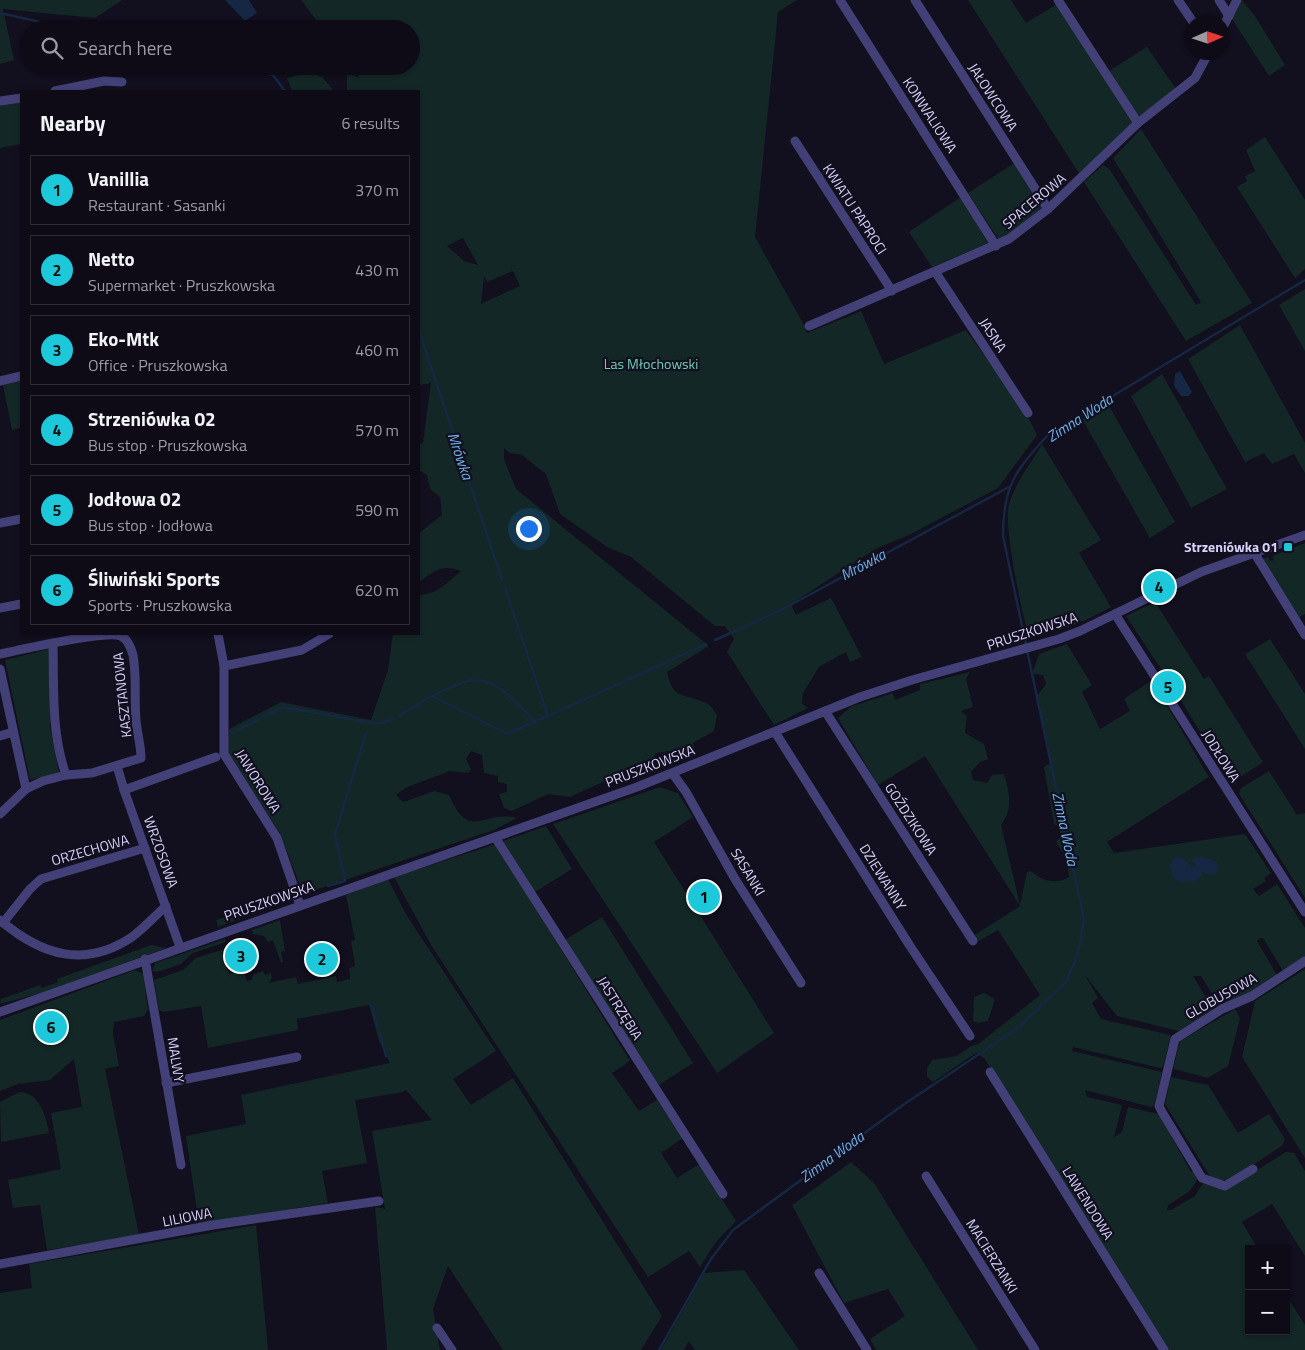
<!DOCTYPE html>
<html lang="en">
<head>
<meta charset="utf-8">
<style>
	:root { --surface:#0e0b16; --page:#17141f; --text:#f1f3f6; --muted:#9b9ba1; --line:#2e2b35; --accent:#1dc8da }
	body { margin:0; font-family:"Titillium Web",sans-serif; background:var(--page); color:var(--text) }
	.controls { position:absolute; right:15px; bottom:15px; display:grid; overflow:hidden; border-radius:0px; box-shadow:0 1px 4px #0004 }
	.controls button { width:45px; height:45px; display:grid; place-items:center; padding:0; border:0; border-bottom:1px solid var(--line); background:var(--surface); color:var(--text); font:25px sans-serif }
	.compass { position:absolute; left:1185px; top:15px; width:45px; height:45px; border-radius:50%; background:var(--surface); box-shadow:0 1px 4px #0004; rotate:87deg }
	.you { position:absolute; left:528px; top:528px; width:18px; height:18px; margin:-12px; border:4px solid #fff; border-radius:50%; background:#1a73e8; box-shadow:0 0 0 8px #1a73e833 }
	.badge { display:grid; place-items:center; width:32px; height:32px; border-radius:50%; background:var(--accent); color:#111; font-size:16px; font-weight:700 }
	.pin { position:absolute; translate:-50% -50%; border:2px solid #fff; box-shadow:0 1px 5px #0006 }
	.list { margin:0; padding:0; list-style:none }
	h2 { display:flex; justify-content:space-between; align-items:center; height:65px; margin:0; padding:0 20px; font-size:21px }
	h2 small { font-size:16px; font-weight:400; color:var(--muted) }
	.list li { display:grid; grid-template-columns:32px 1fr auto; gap:15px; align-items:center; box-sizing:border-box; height:70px; margin:0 10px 10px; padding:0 10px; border:1px solid var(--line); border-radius:0px }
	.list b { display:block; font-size:19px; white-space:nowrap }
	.list p { margin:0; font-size:16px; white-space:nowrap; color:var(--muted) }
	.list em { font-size:16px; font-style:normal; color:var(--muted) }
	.icon { flex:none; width:28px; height:28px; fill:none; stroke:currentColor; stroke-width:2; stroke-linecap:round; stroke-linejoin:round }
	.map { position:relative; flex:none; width:1305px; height:1350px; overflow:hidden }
	.search { position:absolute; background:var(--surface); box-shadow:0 1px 4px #0004; left:20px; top:20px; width:400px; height:55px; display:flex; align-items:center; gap:12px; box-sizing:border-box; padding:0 18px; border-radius:28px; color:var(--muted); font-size:19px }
	.panel { position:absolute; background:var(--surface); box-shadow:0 1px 4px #0004; left:20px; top:90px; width:400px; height:545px; border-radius:0px }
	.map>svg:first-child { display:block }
</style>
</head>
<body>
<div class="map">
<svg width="1305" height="1350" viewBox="0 0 1305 1350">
	<rect width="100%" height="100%" fill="#120f1e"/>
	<g fill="#132726" fill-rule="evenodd">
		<polygon points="0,0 122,0 95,18 3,9 14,60 0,64"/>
		<path d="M 301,0 L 797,0 L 778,12 L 755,237 L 803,323 L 807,333 L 861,311 L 884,364 L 966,330 L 1026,413 L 1037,435 L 998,488 L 907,536 L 877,548 L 791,604 L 796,615 L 831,598 L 862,657 L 850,662 L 846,652 L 819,667 L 803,693 L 802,704 L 808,708 L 774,725 L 727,652 L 734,639 L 725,626 L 715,626 L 631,557 L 607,547 L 560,514 L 546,474 L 522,455 L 510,453 L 504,448 L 504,459 L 516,489 L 709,646 L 667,672 C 673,701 685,693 706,703 C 711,705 714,711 717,715 L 714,731 L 693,743 L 696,754 L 681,761 L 669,751 L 656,753 L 648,769 L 628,771 L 622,777 L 611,778 L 570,797 L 548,794 L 512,811 L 504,808 L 499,794 L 507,792 L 507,784 L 498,782 L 498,776 L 484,773 L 482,755 L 471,751 L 466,759 L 471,769 L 468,773 L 450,771 L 405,788 L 396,795 L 403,802 L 435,791 L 449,795 C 470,843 482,809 517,818 L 494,830 L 303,894 L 280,833 L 227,751 L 229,729 L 281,702 L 371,720 L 388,670 L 393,634 L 419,634 L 419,595 C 439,594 447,582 461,571 C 444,564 434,570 421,581 L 419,580 L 419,533 L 442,515 L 440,497 L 430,489 L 427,475 L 419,470 L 419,444 L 423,443 L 431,383 L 419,385 L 419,91 L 347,91 L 347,73 L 360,78 L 351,66 L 411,66 L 411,29 L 323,29 ZM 463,238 L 478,265 L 464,261 L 447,246 ZM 513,271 L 520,286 L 481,304 L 484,276 L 487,282 Z"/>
		<polygon points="968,0 1011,0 1026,23 1057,4 1133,121 1133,126 1080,175"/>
		<polygon points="1242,0 1255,16 1285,65 1269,76 1232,19"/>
		<polygon points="1147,47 1176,89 1141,116 1137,115 1109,71"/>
		<polygon points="309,72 322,77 334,91 292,91 287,78"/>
		<polygon points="21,101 21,144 0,148 0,104"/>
		<polygon points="1141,129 1252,303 1186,341 1084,182 1103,165 1110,170 1196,305 1201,302 1113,158"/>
		<polygon points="1265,137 1305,200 1305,269 1295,278 1237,187 1247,181 1245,176 1255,171 1246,150"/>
		<polygon points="1016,162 1043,207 1006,237 999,240 968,193"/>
		<polygon points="961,197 988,243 932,267 909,232"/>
		<polygon points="1305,289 1305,351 1279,305"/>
		<polygon points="1240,325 1305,443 1305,473 1294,454 1272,464 1264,453 1245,462 1188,359"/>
		<polygon points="1162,374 1227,489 1191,508 1131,396"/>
		<polygon points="21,381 21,428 12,430 3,385"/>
		<polygon points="1108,404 1175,522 1150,538 1082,419"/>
		<path d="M 1042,444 L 1101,540 L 1079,553 L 1111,607 C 1085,621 1058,635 1028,633 C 1021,608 1003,526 1009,504 C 1016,481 1030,465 1042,444 Z"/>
		<polygon points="1305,543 1305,614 1298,618 1263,559 1268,557 1270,561 1274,560 1272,556"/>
		<polygon points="1155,602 1204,679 1209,676 1263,762 1236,780 1229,778 1167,678 1126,616"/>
		<polygon points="1270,639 1305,694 1305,749 1245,654"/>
		<path d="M 1067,644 L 1092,685 L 1082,692 L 1100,729 L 1130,711 L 1124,699 L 1152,680 L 1209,777 L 1107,842 L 1114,853 L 1245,834 L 1271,873 L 1264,878 L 1266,881 L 1253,889 L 1259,896 L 1277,884 L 1305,928 L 1305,957 L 1283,971 L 1263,938 L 1259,938 L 1257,941 L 1277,975 L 1249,993 L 1219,1005 L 1201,976 L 1193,976 L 1213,1009 L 1179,1031 L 1117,1016 L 1085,975 L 1098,998 L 1092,1003 L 1101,1019 L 1171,1035 L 1163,1067 L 1160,1068 L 1073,1047 L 1072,1051 L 1162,1072 L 1154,1105 L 1151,1107 L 1085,1090 L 1087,1097 L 1122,1105 L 1114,1137 L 1122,1132 L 1128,1107 L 1159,1114 L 1191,1172 L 1194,1170 L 1199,1177 L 1190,1191 L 1168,1205 L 1167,1210 L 1171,1210 L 1195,1196 L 1203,1183 L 1225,1190 L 1286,1152 L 1294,1153 L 1305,1171 L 1305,1256 L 1272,1204 L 1242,1222 L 1258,1249 L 1249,1249 L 1249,1331 L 1286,1331 L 1286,1295 L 1305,1325 L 1305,1350 L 1167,1350 L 984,1058 L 976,1053 L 933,1082 L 927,1077 L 927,1068 L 932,1060 L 957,1056 L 971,1046 L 978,1044 L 1040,995 L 998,930 L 977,942 L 973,936 L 1020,906 L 925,756 L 878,785 L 838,718 L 850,707 L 893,693 L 895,700 L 920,690 L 920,684 L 970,672 L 966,679 L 973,707 L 961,711 L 967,716 L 965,733 L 984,744 L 988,759 L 980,762 L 971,772 L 973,780 L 987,783 L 992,775 L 1004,774 C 1010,793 1013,809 1001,825 L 1020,905 L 1027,872 L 1031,871 C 1042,881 1056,885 1069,877 L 1066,857 L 1056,842 L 1060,838 L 1060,828 L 1054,824 L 1044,767 L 1050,763 L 1037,696 L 1046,684 L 1043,675 L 1032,674 L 1039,654 Z"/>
		<polygon points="49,649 50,727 59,773 30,780 5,660"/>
		<polygon points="1269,771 1297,815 1305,813 1305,898 1239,794 1241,788"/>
		<polygon points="660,787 678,793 693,817 654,842 774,1033 717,1073 553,824"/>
		<polygon points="546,826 572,869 535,892 503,841"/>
		<polygon points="496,844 630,1061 612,1073 639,1111 657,1100 683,1138 661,1153 677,1178 699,1164 736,1221 715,1243 700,1267 689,1251 648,1277 431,945 394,877"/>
		<polygon points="388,879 407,916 496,1051 453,1079 471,1105 513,1078 662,1316 641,1350 503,1350 448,1266 433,1309 440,1350 387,1350 375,1207 385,1209 372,1131 432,1120 406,1090 403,1092 355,1100 367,1163 322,1171 328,1203 199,1224 186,1136 246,1124 241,1095 390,1063 379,1041 369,1005 297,1019 298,1030 208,1048 201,1006 163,1012 159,1010 154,980 183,970 196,958 228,948 229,950 222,953 229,974 243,970 247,981 252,980 253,975 263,971 265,975 271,973 272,978 269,983 296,977 298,984 336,976 337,982 350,979 349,968 355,966 351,941 355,940 346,895"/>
		<polygon points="267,903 269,907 218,927 216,920"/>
		<polygon points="602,917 693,1063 659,1085 639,1058 565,940"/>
		<polygon points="280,920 285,951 281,952 283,962 281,963 273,940 268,942 264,936 253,934 252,930"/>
		<polygon points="225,939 226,942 193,953 181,964 157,972 152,971 155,963"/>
		<polygon points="151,945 166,948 45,992 0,1004 1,999 40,985 42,988 58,982 57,979"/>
		<polygon points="1305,969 1305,1158 1242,1057 1255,1001"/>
		<polygon points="135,970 143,974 148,1010 144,1016 114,1022 113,1034 119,1066 105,1069 139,1235 47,1250 40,1205 13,1208 8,1180 61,1169 51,1113 82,1107 74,1059 50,1080 18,1084 0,1091 0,1020"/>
		<polygon points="984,993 995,999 988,1021 978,1023 973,1021 974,997"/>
		<polygon points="1235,1009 1240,1018 1228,1066 1208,1078 1173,1069 1180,1041"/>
		<polygon points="1171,1077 1208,1085 1238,1133 1269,1114 1285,1139 1282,1146 1230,1180 1220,1181 1211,1178 1165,1104"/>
		<path d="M 20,1092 C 40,1093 46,1117 49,1133 L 1,1142 L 0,1102 Z"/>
		<polygon points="851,1162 874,1183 978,1350 876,1350 870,1339 905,1316 888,1289 844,1303 792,1205"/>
		<polygon points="256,1225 268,1350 0,1350 0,1293 32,1288 29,1264"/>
		<polygon points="744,1270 799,1350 695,1350 689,1341 684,1350 661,1350 704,1273"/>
	</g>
	<g fill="#152742">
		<polygon points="225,0 249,0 257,13 245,21"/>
		<polygon points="1180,371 1192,392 1189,396 1181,396 1174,386 1175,374"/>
		<polygon points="1180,856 1194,868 1196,866 1192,860 1193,857 1204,857 1217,862 1218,870 1213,875 1202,872 1200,879 1195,881 1179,882 1172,875 1170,864 1175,858"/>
	</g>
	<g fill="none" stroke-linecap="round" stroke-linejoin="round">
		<g stroke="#152742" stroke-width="2.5">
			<polyline points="0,13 71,29"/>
			<polyline points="236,66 273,75 285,91"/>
			<polyline points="419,331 502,580"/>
			<polyline points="505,588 548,716 706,644"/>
			<polyline points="715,640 785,608 1009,487"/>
			<path d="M 432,696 C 444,691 456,684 468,681 C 495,674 518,705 535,721"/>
			<polyline points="399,716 432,696 505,733 509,733 548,716"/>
			<polyline points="232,733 283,707 377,724 394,719"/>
			<polyline points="328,886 345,881 335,834 366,733"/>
			<polyline points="371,1005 378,1028"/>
			<polyline points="380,1034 386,1056"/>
			<path d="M 659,1350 L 711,1259 L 733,1230 L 900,1107 L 1018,1028 L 1066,982 L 1078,954 L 1084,920 L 1003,536 C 1003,486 1015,471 1048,435 L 1305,280"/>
		</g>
		<g stroke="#424077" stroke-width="9">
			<polyline points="840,0 996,246"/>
			<polyline points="915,0 1048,209"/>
			<polyline points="1058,0 1138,123"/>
			<polyline points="1178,0 1193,22"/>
			<polyline points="1219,0 1229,16"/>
			<polyline points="1222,29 1237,0"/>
			<polyline points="55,91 104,81 122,82"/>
			<polyline points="0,101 21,98"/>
			<polyline points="795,141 892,291"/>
			<polyline points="936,273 1028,413"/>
			<polyline points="809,326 1009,239 1048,209 1138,123 1195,78 1209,52"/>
			<polyline points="0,381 21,376"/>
			<polyline points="0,523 21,519"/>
			<polyline points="1255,554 1305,635"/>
			<polyline points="0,608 21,604"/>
			<polyline points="1115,614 1305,912"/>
			<polyline points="218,634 224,666 224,754 277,838 300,905"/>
			<path d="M 53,643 C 54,687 51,733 66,775"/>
			<path d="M 0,654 C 20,650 106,630 121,636 C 128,639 131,648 133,655 C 137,676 134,699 136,720 C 137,733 141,745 141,758 L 92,773 L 66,775 L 43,781 L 26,789 L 0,814"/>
			<polyline points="224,666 302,650 329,634"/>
			<polyline points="0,669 26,789"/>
			<polyline points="825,711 973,941"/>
			<polyline points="775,732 910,946 970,1036"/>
			<polyline points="0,736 13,732"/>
			<polyline points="117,766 124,790 180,947"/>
			<polyline points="673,774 686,792 735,879 801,983"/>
			<polyline points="124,790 216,757"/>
			<polyline points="495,837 723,1194"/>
			<path d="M 0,920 C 41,955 84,969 132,937 C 144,928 155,916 166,906"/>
			<polyline points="3,923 30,889 41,879 145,848"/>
			<polyline points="145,959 181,1165"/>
			<polyline points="0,1012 637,787 860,697 912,680 1059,639 1080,631 1201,572 1305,535"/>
			<polyline points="990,1072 1164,1350"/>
			<polyline points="166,1083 297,1057"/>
			<polyline points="1253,1169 1225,1186 1202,1178 1162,1112 1159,1106 1175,1039 1222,1009 1252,996 1305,961"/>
			<polyline points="926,1176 1035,1350"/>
			<polyline points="0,1264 213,1225 379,1201"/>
			<polyline points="819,1273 867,1350"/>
			<polyline points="437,1328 452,1350"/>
		</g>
	</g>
	<rect fill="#1dc8da" stroke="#120f1e" stroke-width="2" x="1283" y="542" width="10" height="10" rx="2.5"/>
	<g text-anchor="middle" stroke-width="4.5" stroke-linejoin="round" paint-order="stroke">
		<g font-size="14" fill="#d6d2f9" stroke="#120f1e">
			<text transform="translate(993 97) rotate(57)" y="5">JAŁOWCOWA</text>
			<text transform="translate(930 115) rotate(57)" y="5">KONWALIOWA</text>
			<text transform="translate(1034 201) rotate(-40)" y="5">SPACEROWA</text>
			<text transform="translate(855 209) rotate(57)" y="5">KWIATU PAPROCI</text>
			<text transform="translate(993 335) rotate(57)" y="5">JASNA</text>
			<text transform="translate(1032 631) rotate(-18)" y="5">PRUSZKOWSKA</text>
			<text transform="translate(122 695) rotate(-96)" y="5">KASZTANOWA</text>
			<text transform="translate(1221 756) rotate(58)" y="5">JODŁOWA</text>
			<text transform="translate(650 766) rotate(-21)" y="5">PRUSZKOWSKA</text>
			<text transform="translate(258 781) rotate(58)" y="5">JAWOROWA</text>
			<text transform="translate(911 819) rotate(57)" y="5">GOŹDZIKOWA</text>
			<text transform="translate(90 850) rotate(-16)" y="5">ORZECHOWA</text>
			<text transform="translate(161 852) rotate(70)" y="5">WRZOSOWA</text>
			<text transform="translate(748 872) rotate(59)" y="5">SASANKI</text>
			<text transform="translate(883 877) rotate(58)" y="5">DZIEWANNY</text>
			<text transform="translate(269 901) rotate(-19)" y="5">PRUSZKOWSKA</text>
			<text transform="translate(1221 996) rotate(-29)" y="5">GLOBUSOWA</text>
			<text transform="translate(620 1008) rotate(58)" y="5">JASTRZĘBIA</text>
			<text transform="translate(176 1060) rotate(81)" y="5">MALWY</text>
			<text transform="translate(1088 1203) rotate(58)" y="5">LAWENDOWA</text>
			<text transform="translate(187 1217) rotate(-11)" y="5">LILIOWA</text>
			<text transform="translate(992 1256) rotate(58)" y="5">MACIERZANKI</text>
		</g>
		<g font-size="14" fill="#68cfb5" stroke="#120f1e">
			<text x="651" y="369">Las Młochowski</text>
		</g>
		<g font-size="14" font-weight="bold" fill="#d6d2f9" stroke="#120f1e" text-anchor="end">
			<text x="1278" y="552">Strzeniówka 01</text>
		</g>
		<g font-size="15" font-style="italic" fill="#6eb2eb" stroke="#120f1e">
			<text transform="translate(1080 418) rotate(-33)" y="5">Zimna Woda</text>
			<text transform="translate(460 456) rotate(71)" y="5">Mrówka</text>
			<text transform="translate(863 565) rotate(-28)" y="5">Mrówka</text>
			<text transform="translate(1065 829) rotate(78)" y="5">Zimna Woda</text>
			<text transform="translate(832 1157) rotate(-36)" y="5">Zimna Woda</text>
		</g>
	</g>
</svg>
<div class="controls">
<button>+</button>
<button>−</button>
</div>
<svg class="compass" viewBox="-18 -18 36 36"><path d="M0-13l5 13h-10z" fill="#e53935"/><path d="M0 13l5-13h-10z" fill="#9b9ba1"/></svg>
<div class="you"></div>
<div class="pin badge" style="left:704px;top:897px">1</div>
<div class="pin badge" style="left:322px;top:959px">2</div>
<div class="pin badge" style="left:241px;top:956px">3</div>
<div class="pin badge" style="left:1159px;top:587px">4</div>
<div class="pin badge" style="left:1168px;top:687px">5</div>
<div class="pin badge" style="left:51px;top:1027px">6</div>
<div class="search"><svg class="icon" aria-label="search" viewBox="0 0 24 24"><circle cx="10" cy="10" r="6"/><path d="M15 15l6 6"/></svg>Search here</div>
<section class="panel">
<h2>Nearby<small>6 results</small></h2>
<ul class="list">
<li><span class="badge">1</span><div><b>Vanillia</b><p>Restaurant · Sasanki</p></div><em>370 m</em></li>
<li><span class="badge">2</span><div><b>Netto</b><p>Supermarket · Pruszkowska</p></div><em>430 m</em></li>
<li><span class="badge">3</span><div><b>Eko-Mtk</b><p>Office · Pruszkowska</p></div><em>460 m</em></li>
<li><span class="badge">4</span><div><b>Strzeniówka 02</b><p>Bus stop · Pruszkowska</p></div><em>570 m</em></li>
<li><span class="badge">5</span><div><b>Jodłowa 02</b><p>Bus stop · Jodłowa</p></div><em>590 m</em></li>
<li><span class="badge">6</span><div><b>Śliwiński Sports</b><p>Sports · Pruszkowska</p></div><em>620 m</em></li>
</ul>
</section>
</div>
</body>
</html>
